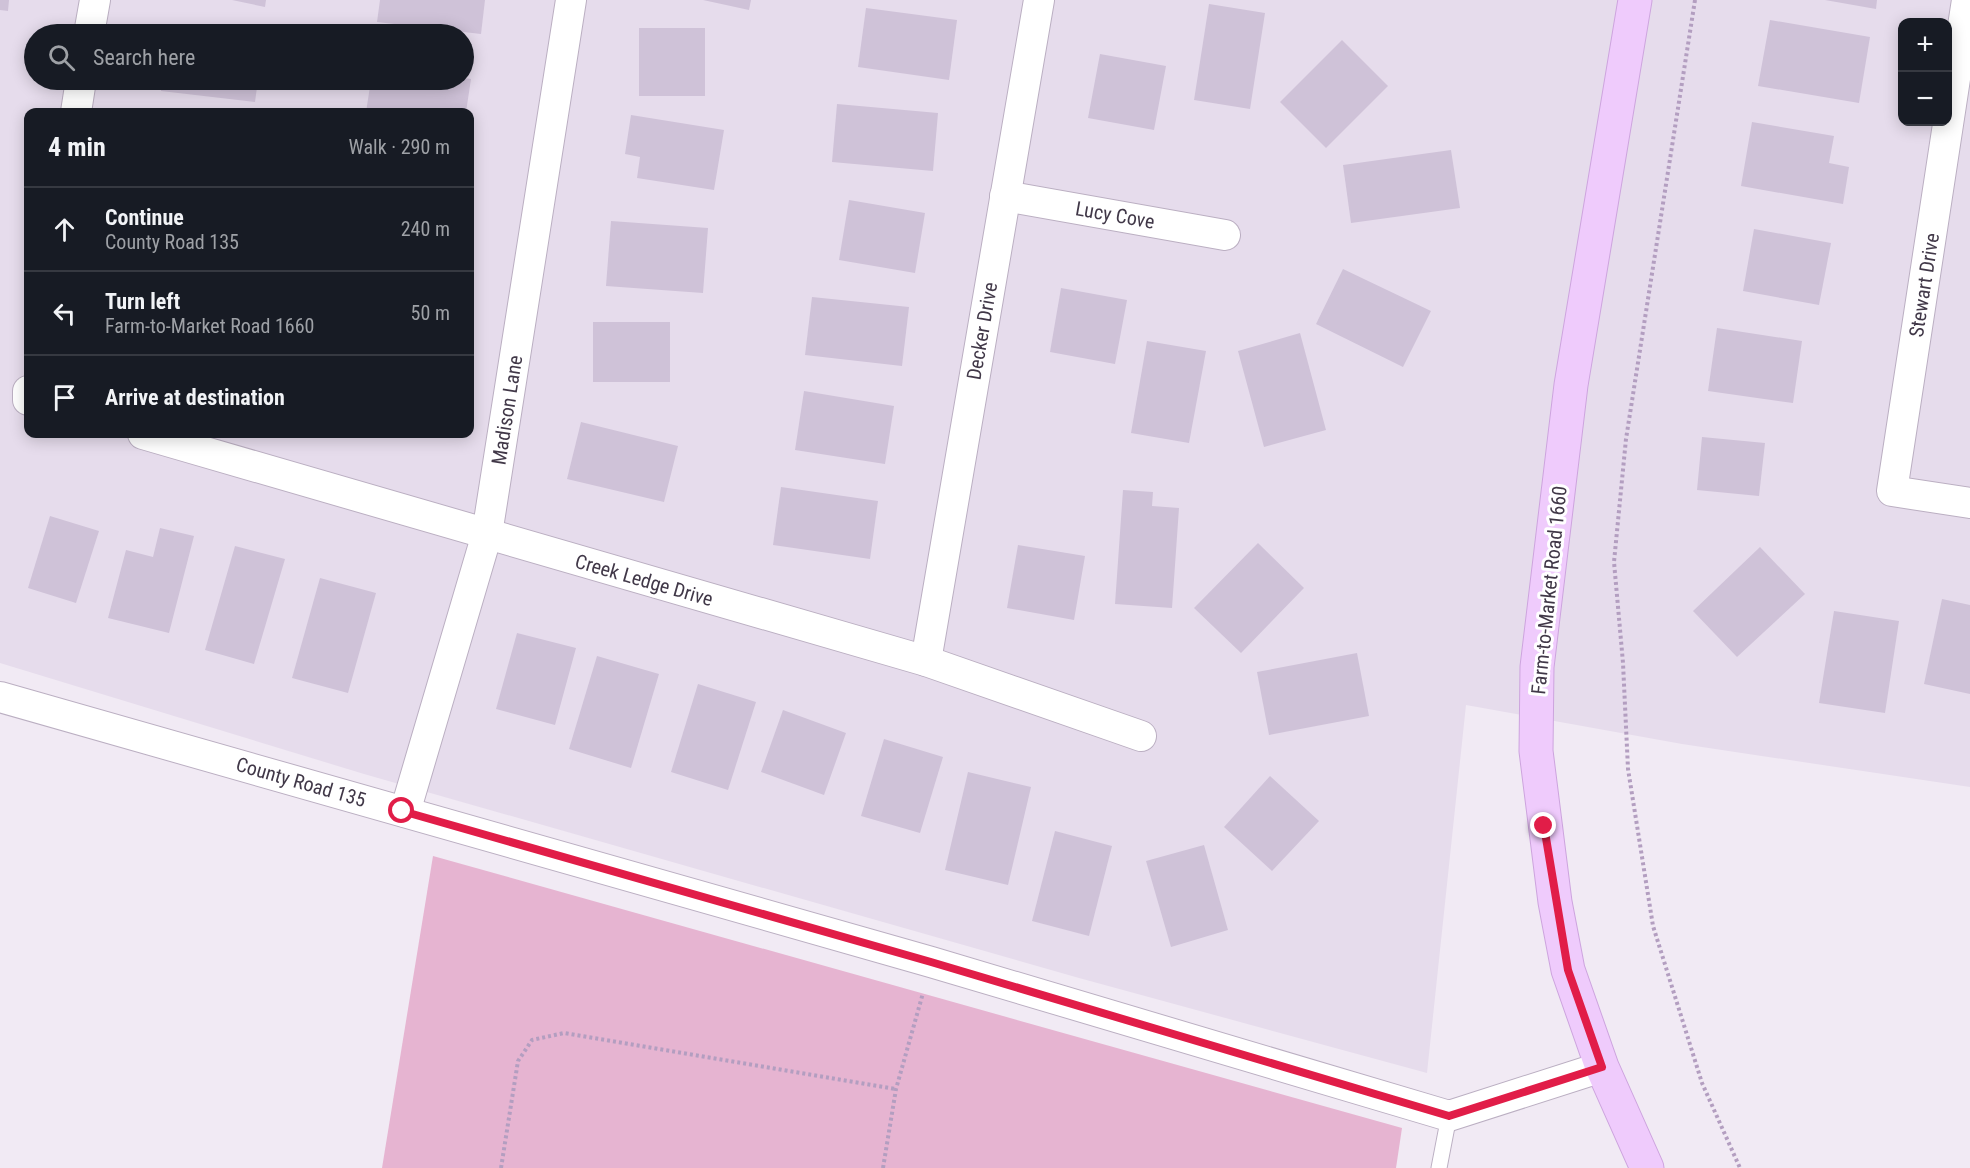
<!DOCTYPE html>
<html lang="en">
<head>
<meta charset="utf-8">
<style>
	:root { --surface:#171b24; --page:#20242c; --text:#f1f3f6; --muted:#9ea1a6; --line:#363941 }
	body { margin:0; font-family:"Roboto Condensed",sans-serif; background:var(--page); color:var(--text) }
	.controls { position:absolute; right:18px; top:18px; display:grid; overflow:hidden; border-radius:12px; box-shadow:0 3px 15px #0003 }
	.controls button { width:54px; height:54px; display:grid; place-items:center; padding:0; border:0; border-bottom:2px solid var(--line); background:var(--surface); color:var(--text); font:30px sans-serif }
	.stop { position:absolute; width:18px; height:18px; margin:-14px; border:4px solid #e11d48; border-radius:50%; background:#fff }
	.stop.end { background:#e11d48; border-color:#fff; box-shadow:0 2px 6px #0008 }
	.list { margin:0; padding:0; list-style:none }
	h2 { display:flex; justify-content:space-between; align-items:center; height:78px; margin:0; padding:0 24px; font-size:26px }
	h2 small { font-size:20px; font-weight:400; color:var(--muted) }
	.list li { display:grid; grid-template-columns:39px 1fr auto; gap:18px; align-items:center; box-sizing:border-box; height:84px; padding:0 24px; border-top:2px solid var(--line) }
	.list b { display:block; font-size:22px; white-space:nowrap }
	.list p { margin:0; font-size:20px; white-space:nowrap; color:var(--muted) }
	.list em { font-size:20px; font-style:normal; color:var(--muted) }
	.icon { flex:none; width:33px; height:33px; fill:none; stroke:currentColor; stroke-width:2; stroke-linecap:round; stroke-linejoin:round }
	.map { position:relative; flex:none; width:1970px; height:1168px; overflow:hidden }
	.search { position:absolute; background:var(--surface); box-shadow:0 3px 15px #0003; left:24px; top:24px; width:450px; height:66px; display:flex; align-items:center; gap:15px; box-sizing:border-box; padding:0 21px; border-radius:33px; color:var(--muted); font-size:22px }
	.panel { position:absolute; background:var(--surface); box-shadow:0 3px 15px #0003; left:24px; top:108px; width:450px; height:330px; border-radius:12px }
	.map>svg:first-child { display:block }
</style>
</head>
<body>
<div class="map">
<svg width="1970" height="1168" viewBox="0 0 1970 1168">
	<rect width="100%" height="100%" fill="#f1eaf4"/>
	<path fill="#e6dcec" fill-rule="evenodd" d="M 0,0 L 1970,0 L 1970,787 L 1682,744 L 1466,705 L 1427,1073 L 1079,978 L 364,774 L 0,663 ZM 1902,22 L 1948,22 L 1948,122 L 1902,122 ZM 34,34 L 464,34 L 464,80 L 34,80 ZM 28,112 L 470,112 L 470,434 L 28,434 Z"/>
	<polygon fill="#e6b4d1" points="433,856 1402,1128 1396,1168 382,1168"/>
	<g fill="#cfc2d8">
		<polygon points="0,0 9,0 8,11 0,10"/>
		<polygon points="232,0 266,0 265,7"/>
		<polygon points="380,0 485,0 481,34 377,22"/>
		<polygon points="703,0 751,0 749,10"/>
		<polygon points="1825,0 1877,0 1876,9"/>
		<polygon points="1209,4 1265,13 1250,109 1194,100"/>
		<polygon points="866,8 957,20 949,80 858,67"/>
		<polygon points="1770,20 1870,37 1859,103 1758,86"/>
		<rect x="639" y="28" width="66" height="68"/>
		<polygon points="1342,40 1388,86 1326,148 1280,102"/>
		<polygon points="1100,54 1166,66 1154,130 1088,118"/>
		<polygon points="464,78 471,79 466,112 366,112 371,80"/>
		<polygon points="162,80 258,80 255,102 161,91"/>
		<polygon points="837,104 938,113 933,171 832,162"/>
		<polygon points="631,115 724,130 714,190 637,178 640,157 625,154"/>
		<polygon points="1752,122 1834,136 1829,163 1849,167 1843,204 1741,186"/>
		<polygon points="1451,150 1460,208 1351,223 1343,165"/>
		<polygon points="849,200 925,213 915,273 839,260"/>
		<polygon points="611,221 708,228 703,293 606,286"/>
		<polygon points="1754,229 1831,243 1819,305 1743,291"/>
		<polygon points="1343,269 1431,311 1403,367 1316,324"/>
		<polygon points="1061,288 1127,300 1115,364 1050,352"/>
		<polygon points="812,297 909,307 902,366 805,355"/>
		<rect x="593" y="322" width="77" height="60"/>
		<polygon points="1717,328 1802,341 1793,403 1708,391"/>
		<polygon points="1300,333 1326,430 1264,447 1238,351"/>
		<polygon points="1147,341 1206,351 1189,443 1131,433"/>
		<polygon points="804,391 894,406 885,464 795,450"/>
		<polygon points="581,422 678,446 664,502 567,479"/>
		<polygon points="1702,437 1765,443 1759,496 1697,490"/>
		<polygon points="781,487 878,501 870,559 773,545"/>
		<polygon points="1123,490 1153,492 1152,506 1179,508 1172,608 1115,604"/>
		<polygon points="50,516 99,531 76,603 28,588"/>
		<polygon points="160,528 194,536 169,633 108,618 126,550 153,557"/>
		<polygon points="1258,543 1304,588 1241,653 1194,608"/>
		<polygon points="1018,545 1085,556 1074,620 1007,608"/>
		<polygon points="235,546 285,559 254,664 205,650"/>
		<polygon points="1760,547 1805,594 1737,657 1693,611"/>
		<polygon points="320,578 376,593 348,693 292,678"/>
		<polygon points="1942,599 1970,605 1970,694 1924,684"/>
		<polygon points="1834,611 1899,621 1885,713 1819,703"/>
		<polygon points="517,633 576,648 555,725 496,709"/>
		<polygon points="1357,653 1369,716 1269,735 1257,672"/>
		<polygon points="597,656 659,674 631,768 569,749"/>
		<polygon points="698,684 756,702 728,790 671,772"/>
		<polygon points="783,710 846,733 824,795 761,772"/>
		<polygon points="884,739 943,757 920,833 861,816"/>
		<polygon points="968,772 1031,787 1008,885 945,870"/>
		<polygon points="1270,776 1319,821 1272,871 1224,827"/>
		<polygon points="1055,831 1112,846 1089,936 1032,921"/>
		<polygon points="1204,845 1228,930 1171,947 1146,861"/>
	</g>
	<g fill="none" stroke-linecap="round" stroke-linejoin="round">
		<defs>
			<polyline id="service" points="1439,1168 1449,1116"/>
			<g id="minor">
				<polyline points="1967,0 1892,491 1970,503"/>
				<polyline points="89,34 95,0"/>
				<polyline points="76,112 81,80"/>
				<polyline points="1005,196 1225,235"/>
				<polyline points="28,391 28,400"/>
				<polyline points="143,434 926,661 1141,736"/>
				<polyline points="926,661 1039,0"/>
				<polyline points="0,697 931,962 1449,1116 1602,1067"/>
				<polyline points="405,812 487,534 571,0"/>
			</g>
			<polyline id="secondary" points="1635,0 1571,385 1537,667 1536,751 1555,902 1568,970 1602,1067 1647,1168"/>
		</defs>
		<use href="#service" stroke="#bbafc2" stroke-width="17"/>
		<use href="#minor" stroke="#bbafc2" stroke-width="32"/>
		<use href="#secondary" stroke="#cda4de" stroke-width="35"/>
		<g stroke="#b39ec0" stroke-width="4" stroke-dasharray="3 3" stroke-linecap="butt">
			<polyline points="1695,0 1626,439 1614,562 1623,663 1628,769 1653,926 1702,1083 1740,1168"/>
			<polyline points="501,1168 518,1061 532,1040 564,1033 896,1089"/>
			<polyline points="883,1168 896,1089 923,993"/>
		</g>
		<use href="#service" stroke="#fff" stroke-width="15"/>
		<use href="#minor" stroke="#fff" stroke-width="30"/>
		<use href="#secondary" stroke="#efcbfc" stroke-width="33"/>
	</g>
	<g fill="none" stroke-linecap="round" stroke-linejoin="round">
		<polyline stroke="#e11d48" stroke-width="8" points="402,811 931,962 1449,1116 1602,1067 1568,970 1544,826"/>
	</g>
	<g text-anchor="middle" stroke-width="6" stroke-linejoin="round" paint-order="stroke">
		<g font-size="20" fill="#413848" stroke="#fff">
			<text transform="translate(1115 215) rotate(10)" y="7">Lucy Cove</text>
			<text transform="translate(1924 285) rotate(-81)" y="7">Stewart Drive</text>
			<text transform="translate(982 331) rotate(-80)" y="7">Decker Drive</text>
			<text transform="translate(507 410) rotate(-81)" y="7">Madison Lane</text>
			<text transform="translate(644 580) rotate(16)" y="7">Creek Ledge Drive</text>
			<text transform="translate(1549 590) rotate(-84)" y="7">Farm-to-Market Road 1660</text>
			<text transform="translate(301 782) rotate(16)" y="7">County Road 135</text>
		</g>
	</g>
</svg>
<div class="controls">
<button>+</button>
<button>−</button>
</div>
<div class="stop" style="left:402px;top:811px"></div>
<div class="stop end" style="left:1544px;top:826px"></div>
<div class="search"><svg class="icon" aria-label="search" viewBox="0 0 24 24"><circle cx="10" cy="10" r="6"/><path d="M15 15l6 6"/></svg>Search here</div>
<section class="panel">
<h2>4 min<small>Walk · 290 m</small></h2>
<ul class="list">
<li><svg class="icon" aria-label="ahead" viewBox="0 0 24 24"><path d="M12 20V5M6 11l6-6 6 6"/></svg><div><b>Continue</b><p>County Road 135</p></div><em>240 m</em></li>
<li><svg class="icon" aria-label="left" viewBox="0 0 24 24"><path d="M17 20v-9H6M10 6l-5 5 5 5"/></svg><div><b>Turn left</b><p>Farm-to-Market Road 1660</p></div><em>50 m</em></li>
<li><svg class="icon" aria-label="arrive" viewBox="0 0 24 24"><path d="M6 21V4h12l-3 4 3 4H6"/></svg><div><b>Arrive at destination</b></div></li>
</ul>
</section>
</div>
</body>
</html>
